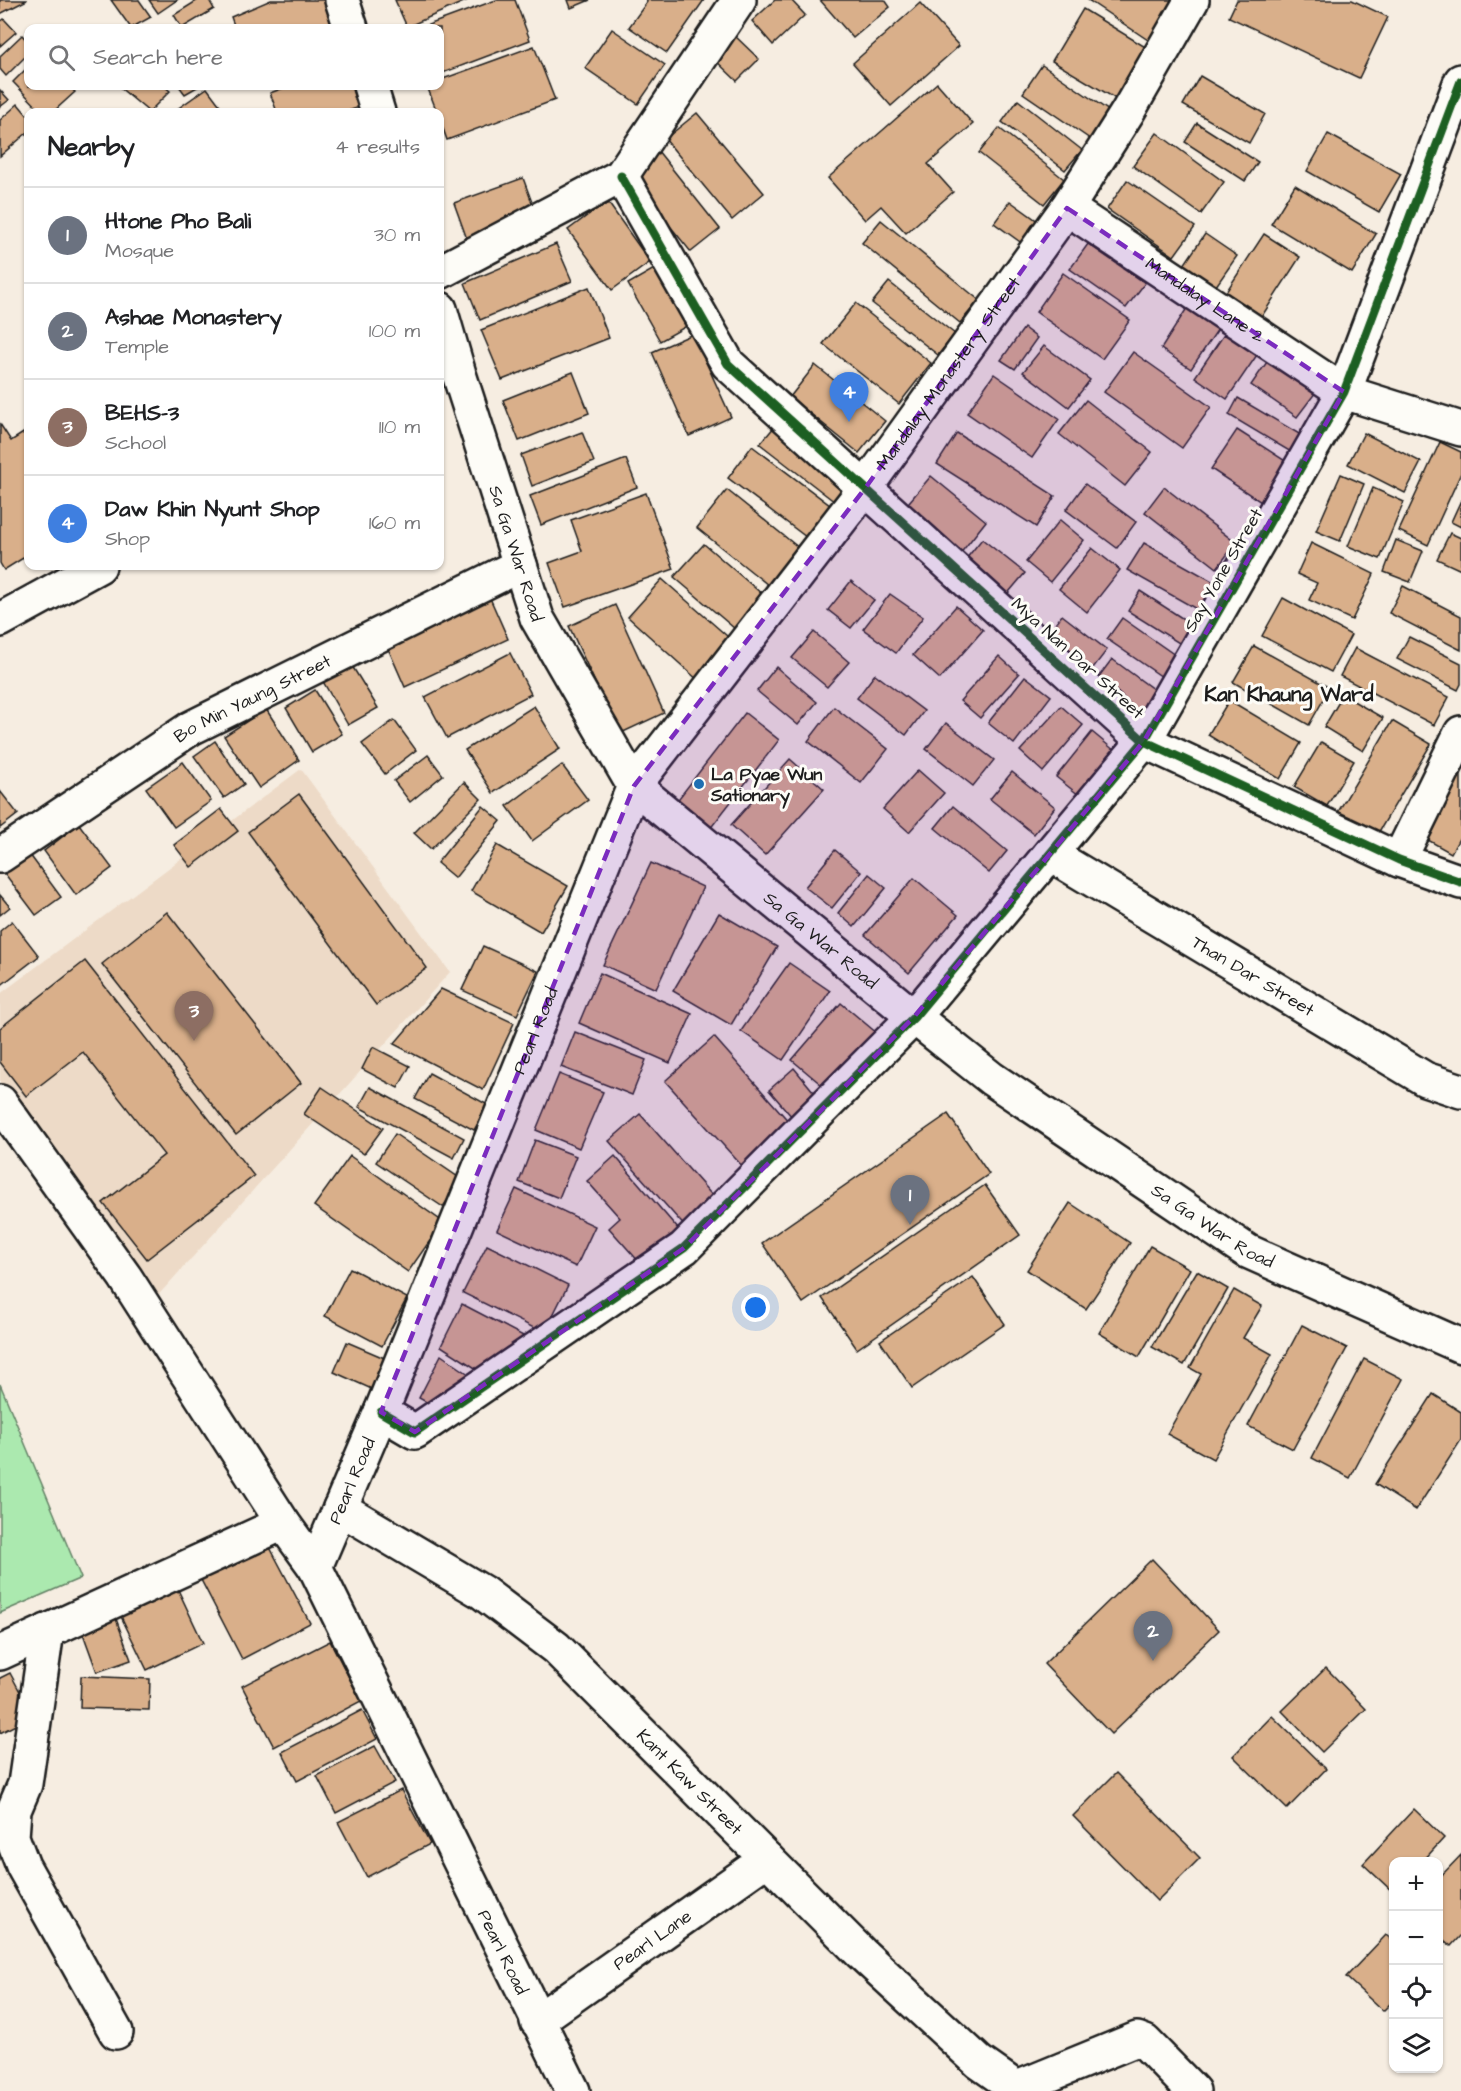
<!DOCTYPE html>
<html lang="en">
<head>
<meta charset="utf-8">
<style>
	:root { --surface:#fff; --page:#f2f2f2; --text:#202124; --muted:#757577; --line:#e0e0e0; --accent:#1f6fb2 }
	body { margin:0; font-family:"Architects Daughter",sans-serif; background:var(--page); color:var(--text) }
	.controls { position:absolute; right:18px; bottom:18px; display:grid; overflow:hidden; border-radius:12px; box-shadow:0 2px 4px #0004 }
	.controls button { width:54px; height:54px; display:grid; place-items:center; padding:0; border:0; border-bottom:2px solid var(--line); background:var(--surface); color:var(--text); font:30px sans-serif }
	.you { position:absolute; left:756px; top:1308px; width:21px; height:21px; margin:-15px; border:4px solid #fff; border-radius:50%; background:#1a73e8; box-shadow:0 0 0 9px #1a73e833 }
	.badge { display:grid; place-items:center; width:39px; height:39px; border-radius:50%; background:var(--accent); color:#fff; font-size:20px; font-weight:700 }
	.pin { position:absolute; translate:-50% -50px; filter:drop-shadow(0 2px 3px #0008) }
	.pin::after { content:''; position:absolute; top:32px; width:21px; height:18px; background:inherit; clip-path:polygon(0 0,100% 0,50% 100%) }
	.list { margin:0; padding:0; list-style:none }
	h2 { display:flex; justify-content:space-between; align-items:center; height:78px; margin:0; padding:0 24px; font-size:26px }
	h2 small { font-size:20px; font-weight:400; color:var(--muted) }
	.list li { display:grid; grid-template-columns:39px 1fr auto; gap:18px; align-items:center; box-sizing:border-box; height:96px; padding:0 24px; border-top:2px solid var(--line) }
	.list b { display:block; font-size:22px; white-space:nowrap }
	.list p { margin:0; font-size:20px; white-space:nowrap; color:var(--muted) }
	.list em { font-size:20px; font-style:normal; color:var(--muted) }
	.icon { flex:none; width:33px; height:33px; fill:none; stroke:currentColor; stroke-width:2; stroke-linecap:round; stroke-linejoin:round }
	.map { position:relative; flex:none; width:1461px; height:2091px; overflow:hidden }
	.search { position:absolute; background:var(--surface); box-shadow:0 2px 4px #0004; left:24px; top:24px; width:420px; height:66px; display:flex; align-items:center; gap:15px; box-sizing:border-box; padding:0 21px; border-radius:12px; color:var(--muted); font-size:22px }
	.panel { position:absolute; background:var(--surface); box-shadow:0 2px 4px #0004; left:24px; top:108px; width:420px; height:462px; border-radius:12px }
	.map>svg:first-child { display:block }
</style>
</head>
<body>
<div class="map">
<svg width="1461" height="2091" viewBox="0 0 1461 2091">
	<rect width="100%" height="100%" fill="#f6ede1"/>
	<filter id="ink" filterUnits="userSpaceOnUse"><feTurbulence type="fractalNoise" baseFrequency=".0167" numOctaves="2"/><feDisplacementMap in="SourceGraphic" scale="12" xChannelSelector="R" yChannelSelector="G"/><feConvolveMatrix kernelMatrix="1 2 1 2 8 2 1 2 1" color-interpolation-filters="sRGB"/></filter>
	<g filter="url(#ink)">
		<polygon fill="#eddac7" points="301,769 450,972 153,1301 0,1088 0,994"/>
		<polygon fill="#abe9af" stroke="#648266" stroke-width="1.5" points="0,1384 81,1578 0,1613"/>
		<g fill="#d9af8a" stroke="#1c1c1c" stroke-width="1.5">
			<polygon points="0,0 27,0 0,14"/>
			<polygon points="111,0 139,0 151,17 131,28"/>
			<polygon points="149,0 177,0 158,13"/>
			<polygon points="198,0 209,0 214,9 182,28 174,15"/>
			<polygon points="271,0 324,0 335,28 235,28 231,17"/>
			<polygon points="395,0 468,0 407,27"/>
			<polygon points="496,0 515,0 530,40 440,74 440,28 420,28"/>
			<polygon points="568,0 590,0 571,8"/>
			<polygon points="646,0 704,0 667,53 629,27 647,2"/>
			<polygon points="775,0 791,0 805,15 773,45 752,21"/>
			<polygon points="820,0 885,0 890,7 853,38"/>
			<polygon points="1088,0 1179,0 1151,42"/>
			<polygon points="1237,0 1352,0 1388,17 1359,78 1229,17"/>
			<polygon points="920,3 959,46 891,106 853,63"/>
			<polygon points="1083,9 1147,48 1116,99 1052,61"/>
			<polygon points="4,19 16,32 0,46 0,22"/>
			<polygon points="612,29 665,65 638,104 585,68"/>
			<polygon points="22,35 28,42 28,54 6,76 0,69 0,56"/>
			<polygon points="734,35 759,59 737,81 712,57"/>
			<polygon points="534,46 555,100 447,140 440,120 440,112 437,112 427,86 440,86 440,80"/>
			<polygon points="1042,65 1109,111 1090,139 1023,93"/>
			<polygon points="28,67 28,86 69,86 75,92 53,112 42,112 13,82"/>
			<polygon points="1200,76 1265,114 1249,143 1183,105"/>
			<polygon points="937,83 973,124 928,164 953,192 906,233 881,206 865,220 828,178"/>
			<polygon points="118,86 164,86 170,91 149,112"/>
			<polygon points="179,86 199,86 185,94"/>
			<polygon points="289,86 356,86 363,106 345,112 277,112 270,93"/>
			<polygon points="207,88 225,112 173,112"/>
			<polygon points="0,90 9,100 0,107"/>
			<polygon points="1018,100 1082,150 1065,170 1002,122"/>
			<polygon points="18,104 28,116 28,132 0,156 0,120"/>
			<polygon points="697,113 764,193 732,220 665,139"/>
			<polygon points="1197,123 1258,162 1245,181 1185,142"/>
			<polygon points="999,128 1064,179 1044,204 979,153"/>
			<polygon points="1157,133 1224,182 1201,214 1133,166"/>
			<polygon points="1328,134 1401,174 1379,212 1307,171"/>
			<polygon points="658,151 720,229 691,252 628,174"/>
			<polygon points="523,178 537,216 468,242 454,203"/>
			<polygon points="1127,180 1195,227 1174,256 1107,209"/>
			<polygon points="1295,185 1376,234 1352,273 1271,224"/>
			<polygon points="607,201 650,262 612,290 568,230"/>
			<polygon points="1010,201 1039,222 1023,244 994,223"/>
			<polygon points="881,220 979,300 960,323 862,243"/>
			<polygon points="1205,234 1237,256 1216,286 1184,265"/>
			<polygon points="1264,234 1300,257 1262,316 1226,292"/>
			<polygon points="556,244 572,281 480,320 465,283"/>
			<polygon points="1088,244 1145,283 1126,308 1070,269"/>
			<polygon points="661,265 694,322 660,341 628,284"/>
			<polygon points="1063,273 1130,320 1102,359 1036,312"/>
			<polygon points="889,282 955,334 938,355 872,303"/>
			<polygon points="589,287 609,338 502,380 481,330"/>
			<polygon points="856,303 931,363 899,404 823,344"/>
			<polygon points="1187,308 1218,329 1191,369 1161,349"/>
			<polygon points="1024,328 1037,338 1015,369 1001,360"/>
			<polygon points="1225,333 1257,355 1227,399 1195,377"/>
			<polygon points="693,334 731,417 689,436 652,352"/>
			<polygon points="1044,346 1090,380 1069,407 1023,372"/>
			<polygon points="1133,352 1211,407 1182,448 1104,392"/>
			<polygon points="1269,359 1316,392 1297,417 1251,385"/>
			<polygon points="815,365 885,421 859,453 790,397"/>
			<polygon points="573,372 589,413 519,441 503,400"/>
			<polygon points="994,374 1059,419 1032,458 967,413"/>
			<polygon points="1238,398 1301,435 1291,452 1229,415"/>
			<polygon points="1086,400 1152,452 1125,486 1059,434"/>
			<polygon points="0,424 11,441 28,430 28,555 4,570 0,563"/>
			<polygon points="775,426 849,483 835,502 760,444"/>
			<polygon points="1237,430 1290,464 1264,504 1211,469"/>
			<polygon points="582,432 594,462 532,486 521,455"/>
			<polygon points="957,433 1055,496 1036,527 937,464"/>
			<polygon points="1364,433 1421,462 1405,493 1348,464"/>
			<polygon points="1440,442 1461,452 1461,473 1428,545 1399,531"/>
			<polygon points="752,446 835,509 810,540 728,478"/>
			<polygon points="626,459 637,487 541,525 530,496"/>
			<polygon points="1341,474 1364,484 1340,541 1316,531"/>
			<polygon points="931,476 986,521 960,554 904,508"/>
			<polygon points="1085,484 1136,522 1117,548 1066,510"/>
			<polygon points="1164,487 1236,543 1217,568 1145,512"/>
			<polygon points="1373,488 1404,502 1380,559 1348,546"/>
			<polygon points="727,490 804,552 773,589 697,528"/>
			<polygon points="646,493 674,569 565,607 549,563 582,551 571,520"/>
			<polygon points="1461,500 1461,527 1451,522"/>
			<polygon points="1060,520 1084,540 1050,582 1026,562"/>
			<polygon points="1450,533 1461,538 1461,570 1437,559"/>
			<polygon points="982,539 1025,573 1004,598 962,564"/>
			<polygon points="1396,540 1423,551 1410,582 1384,572"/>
			<polygon points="1144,543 1214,582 1198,610 1127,570"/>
			<polygon points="1311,543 1374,574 1352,620 1309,600 1317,583 1297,574"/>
			<polygon points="704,544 770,601 741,634 674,577"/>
			<polygon points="1092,548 1120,570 1087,612 1059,589"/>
			<polygon points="662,579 735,643 700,682 628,617"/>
			<polygon points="851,581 874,600 851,628 828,610"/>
			<polygon points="1403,586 1461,616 1461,650 1389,613"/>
			<polygon points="1140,591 1199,629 1187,648 1128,611"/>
			<polygon points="890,594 923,617 896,653 863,629"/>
			<polygon points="490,598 508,639 405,687 387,646"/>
			<polygon points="1283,598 1351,635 1331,672 1262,636"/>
			<polygon points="615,605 664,713 619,734 569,626"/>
			<polygon points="956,606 983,630 940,679 913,655"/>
			<polygon points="1062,615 1107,650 1086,677 1041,643"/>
			<polygon points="1122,618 1182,660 1168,681 1107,639"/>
			<polygon points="814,632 849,662 827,687 792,658"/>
			<polygon points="1409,637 1461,663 1461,684 1458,690 1397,659"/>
			<polygon points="1254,646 1330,688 1309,725 1233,682"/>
			<polygon points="1355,648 1449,697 1434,725 1340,676"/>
			<polygon points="510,653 531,694 447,738 425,697"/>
			<polygon points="999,656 1019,674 980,718 960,701"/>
			<polygon points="1112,659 1161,695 1143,719 1094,683"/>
			<polygon points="349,661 378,708 348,725 321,678"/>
			<polygon points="776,667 817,702 798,725 757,691"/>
			<polygon points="875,674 924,711 906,735 857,698"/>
			<polygon points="1025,676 1051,696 1014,744 988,723"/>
			<polygon points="315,690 342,734 312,752 286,708"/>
			<polygon points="1343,695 1383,718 1363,751 1324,727"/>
			<polygon points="1229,700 1301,743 1280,779 1208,735"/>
			<polygon points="534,706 560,749 493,793 465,750"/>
			<polygon points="1061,706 1083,725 1043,772 1020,751"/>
			<polygon points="834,707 888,749 861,783 808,741"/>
			<polygon points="266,709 299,760 259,788 224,736"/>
			<polygon points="745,713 779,740 706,834 672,807"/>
			<polygon points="394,720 416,750 385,774 362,744"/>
			<polygon points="1392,721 1431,744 1377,835 1338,812"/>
			<polygon points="946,723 994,760 973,786 926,749"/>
			<polygon points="1092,732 1115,751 1079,795 1056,777"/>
			<polygon points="215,741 244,784 224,798 194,756"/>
			<polygon points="1321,742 1354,761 1327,806 1294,787"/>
			<polygon points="428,755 443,775 410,802 394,781"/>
			<polygon points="790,759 824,789 765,855 731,825"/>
			<polygon points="183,762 211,801 174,827 146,788"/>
			<polygon points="1461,762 1461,835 1451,853 1419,835"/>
			<polygon points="562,765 588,800 532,841 507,806"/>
			<polygon points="918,770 944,793 909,832 883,809"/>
			<polygon points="1012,772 1055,807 1034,834 990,799"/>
			<polygon points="464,782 481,799 431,849 414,833"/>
			<polygon points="0,791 18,814 0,828"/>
			<polygon points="299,794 427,968 376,1005 248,832"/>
			<polygon points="483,806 501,821 455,878 437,863"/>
			<polygon points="953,806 1007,851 989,873 935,828"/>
			<polygon points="221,809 238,831 191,867 174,845"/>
			<polygon points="79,824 112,868 76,895 44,851"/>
			<polygon points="497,845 568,886 541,932 471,891"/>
			<polygon points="835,850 861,872 832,908 805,887"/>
			<polygon points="27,851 61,897 36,915 2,870"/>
			<polygon points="651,863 703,887 656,989 603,965"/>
			<polygon points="869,874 886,888 854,927 838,913"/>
			<polygon points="914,878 958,915 909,973 865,935"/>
			<polygon points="0,895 10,907 0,915"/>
			<polygon points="167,912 301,1083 236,1135 102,964"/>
			<polygon points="719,913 777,947 731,1025 673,991"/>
			<polygon points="12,921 39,956 0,986 0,931"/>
			<polygon points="483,946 538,971 517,1015 462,990"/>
			<polygon points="85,961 254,1176 147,1259 103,1203 164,1155 83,1052 26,1096 0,1062 0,1028"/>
			<polygon points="789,963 830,991 783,1060 741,1031"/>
			<polygon points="600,973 692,1014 670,1063 579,1023"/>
			<polygon points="441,989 514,1023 483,1090 394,1044"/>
			<polygon points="841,1003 878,1034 829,1091 792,1060"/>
			<polygon points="575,1032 646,1060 632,1095 561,1067"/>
			<polygon points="714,1037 791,1124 743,1167 665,1081"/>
			<polygon points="373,1047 410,1066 398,1088 362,1069"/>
			<polygon points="794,1068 823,1103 798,1124 769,1090"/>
			<polygon points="429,1073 488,1105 474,1130 415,1099"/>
			<polygon points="559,1074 603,1092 579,1148 536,1130"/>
			<polygon points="322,1087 383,1128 364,1154 304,1114"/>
			<polygon points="370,1087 464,1138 454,1158 359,1107"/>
			<polygon points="640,1114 718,1202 687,1229 609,1141"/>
			<polygon points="948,1114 989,1174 803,1303 762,1243"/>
			<polygon points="395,1134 461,1179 443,1207 376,1162"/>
			<polygon points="535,1140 576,1156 559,1198 519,1182"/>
			<polygon points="350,1156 443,1222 408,1272 314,1206"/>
			<polygon points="615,1156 679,1230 641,1264 609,1228 620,1218 587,1181"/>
			<polygon points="985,1185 1020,1235 857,1349 822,1298"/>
			<polygon points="516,1189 595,1226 576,1267 497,1230"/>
			<polygon points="1070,1203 1130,1243 1086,1309 1027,1270"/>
			<polygon points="487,1245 568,1285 544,1333 463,1293"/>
			<polygon points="1150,1246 1190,1269 1139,1357 1099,1333"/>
			<polygon points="350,1268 407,1298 382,1346 325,1316"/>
			<polygon points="1197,1271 1228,1289 1184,1365 1152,1347"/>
			<polygon points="973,1277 1005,1324 912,1388 880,1341"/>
			<polygon points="1234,1290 1262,1306 1243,1338 1272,1354 1213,1459 1167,1434 1201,1374 1190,1368"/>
			<polygon points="462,1304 531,1340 483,1373 441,1346"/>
			<polygon points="1302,1325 1347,1348 1293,1449 1248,1426"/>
			<polygon points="347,1342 389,1360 376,1391 334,1372"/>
			<polygon points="441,1355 476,1379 437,1408 419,1398"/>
			<polygon points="1364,1359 1403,1379 1350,1478 1312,1458"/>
			<polygon points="1433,1394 1461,1412 1461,1440 1416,1510 1375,1484"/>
			<polygon points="265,1538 310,1623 242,1659 198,1574"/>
			<polygon points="1152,1559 1219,1630 1111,1734 1044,1664"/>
			<polygon points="173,1579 203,1643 147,1670 116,1606"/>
			<polygon points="115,1616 131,1660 97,1672 81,1628"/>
			<polygon points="330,1641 361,1701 274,1747 242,1686"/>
			<polygon points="1326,1668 1366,1709 1322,1752 1282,1711"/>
			<polygon points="10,1673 33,1716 0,1733 0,1678"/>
			<polygon points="81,1676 150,1679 149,1710 80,1708"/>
			<polygon points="362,1710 377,1739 297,1781 282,1752"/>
			<polygon points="1272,1716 1326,1769 1287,1809 1233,1756"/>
			<polygon points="375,1746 395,1782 336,1813 317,1776"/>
			<polygon points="1116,1773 1200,1858 1157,1901 1073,1816"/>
			<polygon points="401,1790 430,1844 367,1877 338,1822"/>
			<polygon points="1414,1809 1444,1838 1422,1862 1394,1862 1393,1892 1363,1864"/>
			<polygon points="1461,1855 1461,1935 1451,1946 1438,1935 1438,1879"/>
			<polygon points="1386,1935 1394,1942 1394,2000 1383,2011 1346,1977"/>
		</g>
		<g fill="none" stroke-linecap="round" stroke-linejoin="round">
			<defs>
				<g id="minor">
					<polyline points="621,176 728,364 1144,741 1399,860 1461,882"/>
					<path id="s1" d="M 1067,208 L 1344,392 L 1461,429"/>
					<polyline points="440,272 621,176 739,0"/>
					<polyline points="0,620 99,566"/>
					<path id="s2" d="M 634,786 L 866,487 L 1067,208 L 1127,113 L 1192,0"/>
					<path id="s3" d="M 1050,854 L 1425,1079 L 1461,1091"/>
					<path id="s4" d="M 0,856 L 191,728 L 520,565"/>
					<polyline points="1399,860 1461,733"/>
					<polyline points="0,1102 125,1277 283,1523 315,1567"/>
					<polyline points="381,1412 415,1432 684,1248 914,1017 1144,741 1344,392 1461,81"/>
					<path id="s5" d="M 340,1508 L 482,1592 L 556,1648 L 861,1953 L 979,2062 L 1016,2088"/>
					<polyline points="47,1631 25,1784 14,1810 12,1837 23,1866 116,2032"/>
					<polyline points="0,1653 283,1523"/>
					<path id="s6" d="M 537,2021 L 767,1859"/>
					<polyline points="1010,2091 1137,2039 1145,2042 1193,2091"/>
				</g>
				<g id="major">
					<polyline points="342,0 351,28"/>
					<polyline points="370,86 378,112"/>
					<path id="s7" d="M 440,309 L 459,374 L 537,618 L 634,786 L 914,1017 L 992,1079 L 1247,1251 L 1461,1346"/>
					<path id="s8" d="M 573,2091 L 315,1567 L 381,1412 L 634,786"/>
				</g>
			</defs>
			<use href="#minor" stroke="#1c1c1c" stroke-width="38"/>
			<use href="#major" stroke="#1c1c1c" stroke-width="38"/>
			<use href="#minor" stroke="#fdfcf7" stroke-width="33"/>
			<use href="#major" stroke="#fdfcf7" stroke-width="33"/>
			<defs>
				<g id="cycleway">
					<polyline points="621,176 728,364 1144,741 1399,860 1461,882"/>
					<polyline points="381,1412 415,1432 684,1248 914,1017 1144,741 1344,392 1461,81"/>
				</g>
			</defs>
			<use href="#cycleway" stroke="#fdfcf7" stroke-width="13"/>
			<use href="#cycleway" stroke="#1b5e20" stroke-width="9"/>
		</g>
	</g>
	<path fill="#7b2cbf" fill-opacity="0.2" stroke="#7b2cbf" stroke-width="4.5" stroke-dasharray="12 8" stroke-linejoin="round" d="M 1067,208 L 1344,392 L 1144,741 L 914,1017 L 684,1248 L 415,1432 L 381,1412 L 634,786 L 866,487 Z"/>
	<circle fill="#1f6fb2" stroke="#fdfcf7" stroke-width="2" cx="699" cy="784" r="6"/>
	<g text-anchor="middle" stroke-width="6" stroke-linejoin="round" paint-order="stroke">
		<g font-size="18" fill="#1c1c1c" stroke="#fdfcf7">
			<text dy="6" stroke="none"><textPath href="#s1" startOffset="166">Mandalay Lane 2</textPath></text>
			<text dy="6" stroke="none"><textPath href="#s2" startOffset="519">Mandalay Monastery Street</textPath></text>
			<text dy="6" stroke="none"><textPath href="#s7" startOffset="256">Sa Ga War Road</textPath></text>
			<text transform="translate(1223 570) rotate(-60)" y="6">Say Yone Street</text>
			<text transform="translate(1078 658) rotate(42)" y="6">Mya Nan Dar Street</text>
			<text dy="6" stroke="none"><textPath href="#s4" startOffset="298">Bo Min Yaung Street</textPath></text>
			<text dy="6" stroke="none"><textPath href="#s7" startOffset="760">Sa Ga War Road</textPath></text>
			<text dy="6" stroke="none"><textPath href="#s3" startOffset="237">Than Dar Street</textPath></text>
			<text dy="6" stroke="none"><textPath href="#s8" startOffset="1164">Pearl Road</textPath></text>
			<text dy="6" stroke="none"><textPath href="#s7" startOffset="1246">Sa Ga War Road</textPath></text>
			<text dy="6" stroke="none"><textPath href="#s8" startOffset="678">Pearl Road</textPath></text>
			<text dy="6" stroke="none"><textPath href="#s5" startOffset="447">Kant Kaw Street</textPath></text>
			<text dy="6" stroke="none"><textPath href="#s6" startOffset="141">Pearl Lane</textPath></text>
			<text transform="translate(503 1952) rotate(64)" y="6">Pearl Road</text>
		</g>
		<g font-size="18" font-weight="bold" fill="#1c1c1c" stroke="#fdfcf7" text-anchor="start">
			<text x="711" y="780">La Pyae Wun<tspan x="711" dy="21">Sationary</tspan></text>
		</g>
		<g font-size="21" font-weight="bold" fill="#1c1c1c" stroke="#fdfcf7">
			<text x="1289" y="701">Kan Khaung Ward</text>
		</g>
	</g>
</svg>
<div class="controls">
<button>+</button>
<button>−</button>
<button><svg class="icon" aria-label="locate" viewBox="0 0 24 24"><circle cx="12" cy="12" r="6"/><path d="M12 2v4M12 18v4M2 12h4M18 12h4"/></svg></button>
<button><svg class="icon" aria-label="layers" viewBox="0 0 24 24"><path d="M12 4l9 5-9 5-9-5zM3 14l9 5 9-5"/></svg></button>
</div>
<div class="you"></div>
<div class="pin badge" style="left:910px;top:1225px;background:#6b7280">1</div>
<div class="pin badge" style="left:1153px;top:1661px;background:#6b7280">2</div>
<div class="pin badge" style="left:194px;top:1041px;background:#8d6e63">3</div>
<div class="pin badge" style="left:849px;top:422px;background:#3f7fe0">4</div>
<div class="search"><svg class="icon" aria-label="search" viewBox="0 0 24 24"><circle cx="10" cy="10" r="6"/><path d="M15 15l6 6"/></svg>Search here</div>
<section class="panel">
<h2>Nearby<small>4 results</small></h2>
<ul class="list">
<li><span class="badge" style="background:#6b7280">1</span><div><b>Htone Pho Bali</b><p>Mosque</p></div><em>30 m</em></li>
<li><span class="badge" style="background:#6b7280">2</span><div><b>Ashae Monastery</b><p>Temple</p></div><em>100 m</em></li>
<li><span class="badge" style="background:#8d6e63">3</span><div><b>BEHS-3</b><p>School</p></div><em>110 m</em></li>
<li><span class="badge" style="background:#3f7fe0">4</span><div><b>Daw Khin Nyunt Shop</b><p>Shop</p></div><em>160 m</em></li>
</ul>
</section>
</div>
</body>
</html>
